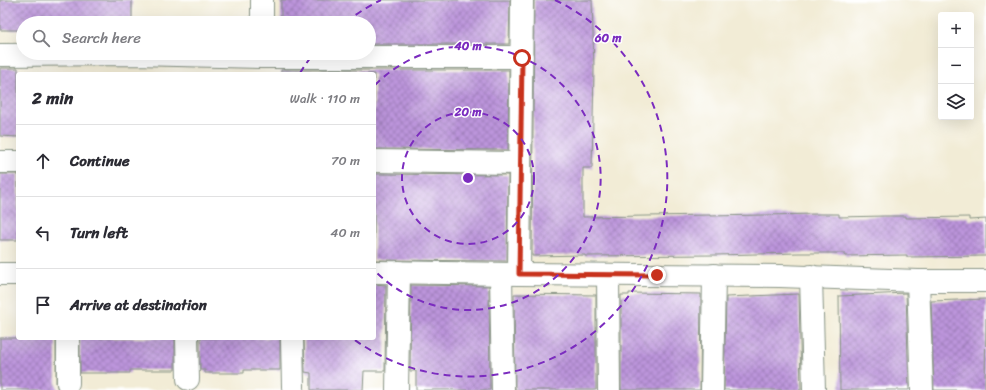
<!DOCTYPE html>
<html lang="en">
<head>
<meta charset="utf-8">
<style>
	:root { --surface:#fff; --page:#f2f2f3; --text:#2b2b33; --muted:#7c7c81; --line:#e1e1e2 }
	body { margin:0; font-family:Sriracha,sans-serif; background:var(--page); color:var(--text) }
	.controls { position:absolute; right:12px; top:12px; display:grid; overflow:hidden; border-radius:4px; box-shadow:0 4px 16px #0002 }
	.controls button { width:36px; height:36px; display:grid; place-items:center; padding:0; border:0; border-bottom:1px solid var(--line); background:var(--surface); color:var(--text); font:20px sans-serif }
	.stop { position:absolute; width:12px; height:12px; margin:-9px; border:3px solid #c8321e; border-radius:50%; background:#fff }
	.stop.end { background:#c8321e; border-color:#fff; box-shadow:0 1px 4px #0008 }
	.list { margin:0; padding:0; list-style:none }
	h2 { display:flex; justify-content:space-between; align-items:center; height:52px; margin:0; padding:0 16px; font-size:17px }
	h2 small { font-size:13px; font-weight:400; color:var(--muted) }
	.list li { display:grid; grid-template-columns:26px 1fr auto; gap:12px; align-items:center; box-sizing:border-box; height:72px; padding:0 16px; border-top:1px solid var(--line) }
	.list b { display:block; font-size:15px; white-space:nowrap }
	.list em { font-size:13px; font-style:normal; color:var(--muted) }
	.icon { flex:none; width:22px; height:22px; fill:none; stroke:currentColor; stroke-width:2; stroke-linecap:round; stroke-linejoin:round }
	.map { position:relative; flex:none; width:986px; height:390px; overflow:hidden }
	.search { position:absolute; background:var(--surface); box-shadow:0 4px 16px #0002; left:16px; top:16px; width:360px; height:44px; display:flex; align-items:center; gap:10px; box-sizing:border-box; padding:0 14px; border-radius:22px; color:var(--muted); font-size:15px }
	.panel { position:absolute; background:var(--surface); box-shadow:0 4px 16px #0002; left:16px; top:72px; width:360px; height:268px; border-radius:4px }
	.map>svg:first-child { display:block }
</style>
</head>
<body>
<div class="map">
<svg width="986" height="390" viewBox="0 0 986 390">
	<defs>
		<pattern id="building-cross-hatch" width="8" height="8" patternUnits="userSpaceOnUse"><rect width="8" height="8" fill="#bc94db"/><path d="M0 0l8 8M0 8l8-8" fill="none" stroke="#987ab2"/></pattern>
	</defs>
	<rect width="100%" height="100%" fill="#fff"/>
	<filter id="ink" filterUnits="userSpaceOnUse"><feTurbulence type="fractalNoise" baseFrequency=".025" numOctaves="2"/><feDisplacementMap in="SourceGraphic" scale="8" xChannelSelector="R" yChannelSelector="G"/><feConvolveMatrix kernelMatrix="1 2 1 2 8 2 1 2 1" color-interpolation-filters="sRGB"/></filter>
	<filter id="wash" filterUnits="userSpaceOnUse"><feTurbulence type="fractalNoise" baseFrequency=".012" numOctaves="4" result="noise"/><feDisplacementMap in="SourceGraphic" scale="16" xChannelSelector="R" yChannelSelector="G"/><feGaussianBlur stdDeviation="0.9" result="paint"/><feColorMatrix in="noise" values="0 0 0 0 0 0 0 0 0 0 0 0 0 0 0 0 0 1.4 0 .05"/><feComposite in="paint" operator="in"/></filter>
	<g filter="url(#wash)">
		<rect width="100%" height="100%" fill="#f2ecd6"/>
		<g id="blocks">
			<g fill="url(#building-cross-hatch)">
				<polygon points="0,0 132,0 132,23 23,23 23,30 0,30"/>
				<polygon points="281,0 510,0 509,44 369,44 369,23 281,23"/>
				<polygon points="534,0 592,0 594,68 592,168 583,168 583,217 710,215 710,216 818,214 839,214 839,217 885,216 906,216 906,218 969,217 969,220 986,219 986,256 907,257 907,255 845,256 845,253 798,253 715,255 585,256 585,255 532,256"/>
				<polygon points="0,68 18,68 18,137 0,136"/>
				<polygon points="281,70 509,70 508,150 374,149 374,74 281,74"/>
				<rect x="0" y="174" width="18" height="66"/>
				<polygon points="374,174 508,175 507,261 374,260"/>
				<polygon points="374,284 386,285 385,371 364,371 363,390 311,390 311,373 305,372 304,338 374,338"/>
				<polygon points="411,285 489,286 490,390 416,390 416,371 410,371"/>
				<polygon points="629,293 701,294 700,390 621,390 621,295 629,295"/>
				<polygon points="906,293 909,390 840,390 839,296"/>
				<polygon points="514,294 596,295 596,390 515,390"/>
				<polygon points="799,294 801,390 724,390 726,297"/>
				<polygon points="986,299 985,390 934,390 931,301"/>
				<polygon points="0,338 56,338 56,383 58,390 0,390"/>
				<polygon points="80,338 175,338 175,370 130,370 130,373 80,373"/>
				<polygon points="200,338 280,338 280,370 244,370 244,373 205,373 205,370 200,370"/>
			</g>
		</g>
	</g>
	<g filter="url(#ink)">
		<use href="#blocks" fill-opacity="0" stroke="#889485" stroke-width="1"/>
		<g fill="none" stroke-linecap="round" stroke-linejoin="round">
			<defs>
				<g id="street">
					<polyline points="262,0 262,23"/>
					<polyline points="0,55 136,54 262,57 522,57"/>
					<polyline points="374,161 520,163"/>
					<polyline points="0,162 18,162"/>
					<polyline points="374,272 519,274 780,276 918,281 986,281"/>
					<polyline points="0,274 18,274"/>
					<polyline points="501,274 503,390"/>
					<polyline points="519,274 522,0"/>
					<polyline points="608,275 609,390"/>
					<polyline points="811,276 814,390"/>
					<polyline points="918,281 922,390"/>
					<polyline points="68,338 68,383"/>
					<polyline points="187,338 188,379"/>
					<polyline points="292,338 293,387"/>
					<polyline points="397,390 399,272"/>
					<polyline points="712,390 714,275"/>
				</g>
			</defs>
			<use href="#street" stroke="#889485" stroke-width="24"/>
			<use href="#street" stroke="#fff" stroke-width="22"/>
		</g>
	</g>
	<g fill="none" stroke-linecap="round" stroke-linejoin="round" filter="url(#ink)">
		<polyline stroke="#c8321e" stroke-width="5" points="522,58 519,274 657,275"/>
	</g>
	<g fill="none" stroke="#7b2cbf" stroke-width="2" stroke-dasharray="7 5">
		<circle cx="468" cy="178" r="66"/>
		<path d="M375 85A132 132 0 1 1 375 271"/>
		<path d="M300 73A198 198 0 0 1 314 53M346 22A198 198 0 0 1 381 0M555 0A198 198 0 1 1 352 338"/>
	</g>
	<circle cx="468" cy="178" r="6" fill="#7b2cbf" stroke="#fff" stroke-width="2"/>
	<g font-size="12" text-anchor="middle" font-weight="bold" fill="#7b2cbf" stroke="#fff" stroke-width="3" stroke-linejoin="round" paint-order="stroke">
		<text x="608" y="42">60 m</text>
		<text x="468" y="50">40 m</text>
		<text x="468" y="116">20 m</text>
	</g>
</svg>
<div class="controls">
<button>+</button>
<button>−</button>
<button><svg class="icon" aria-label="layers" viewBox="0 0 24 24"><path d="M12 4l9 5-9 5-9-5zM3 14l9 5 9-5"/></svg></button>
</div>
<div class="stop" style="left:522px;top:58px"></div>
<div class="stop end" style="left:657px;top:275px"></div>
<div class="search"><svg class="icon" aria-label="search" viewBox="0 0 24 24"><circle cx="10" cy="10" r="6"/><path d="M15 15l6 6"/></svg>Search here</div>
<section class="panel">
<h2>2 min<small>Walk · 110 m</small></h2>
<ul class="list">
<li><svg class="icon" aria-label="ahead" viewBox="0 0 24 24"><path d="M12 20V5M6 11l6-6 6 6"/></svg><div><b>Continue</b></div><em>70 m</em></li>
<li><svg class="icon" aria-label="left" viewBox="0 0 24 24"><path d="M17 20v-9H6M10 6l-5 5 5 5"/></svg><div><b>Turn left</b></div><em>40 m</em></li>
<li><svg class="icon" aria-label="arrive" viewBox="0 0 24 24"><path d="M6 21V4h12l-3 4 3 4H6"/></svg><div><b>Arrive at destination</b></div></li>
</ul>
</section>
</div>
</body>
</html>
